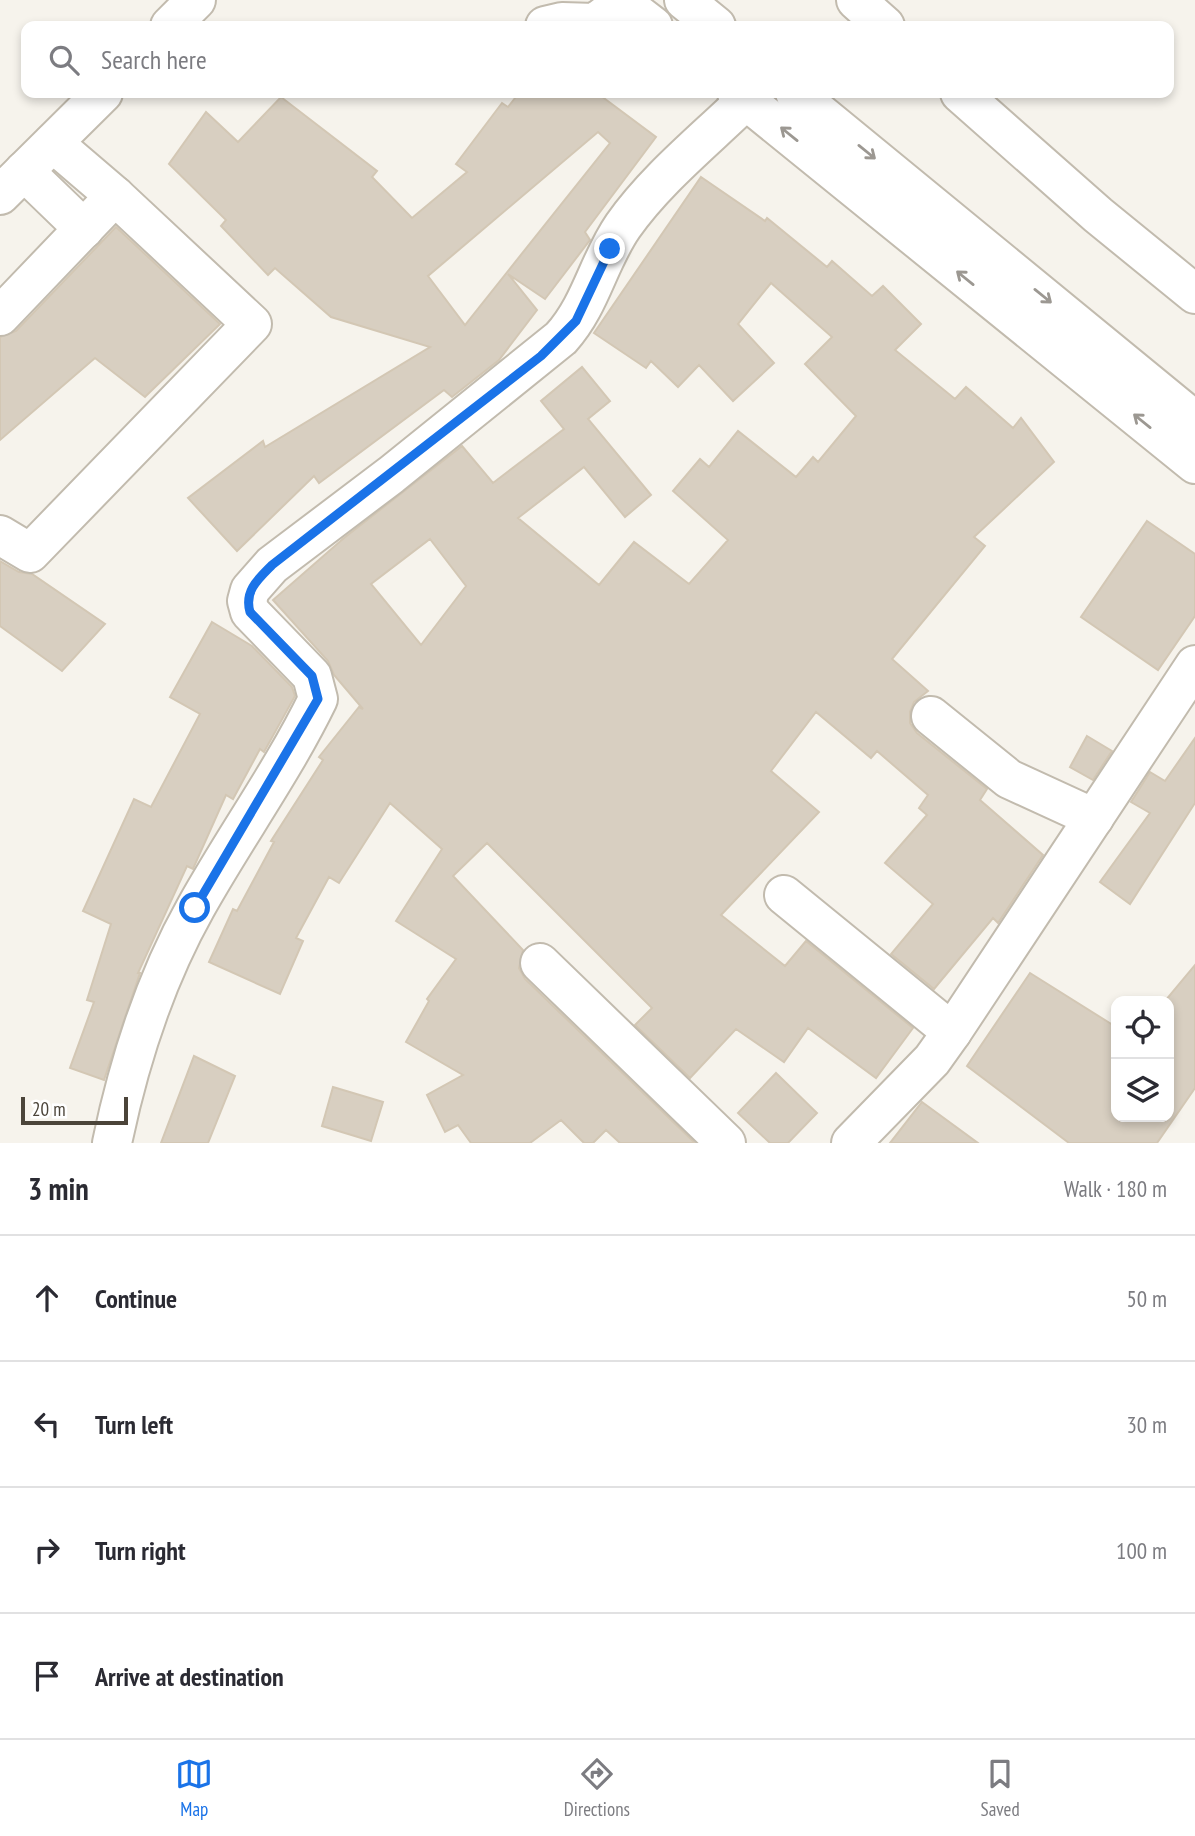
<!DOCTYPE html>
<html lang="en">
<head>
<meta charset="utf-8">
<style>
	:root { --surface:#fff; --page:#f7f7f7; --text:#2b2b33; --muted:#7c7c81; --line:#e1e1e2; --accent:#1a73e8 }
	body { margin:0; font-family:"PT Sans Narrow",sans-serif; background:var(--page); color:var(--text) }
	.controls { position:absolute; right:21px; bottom:21px; display:grid; overflow:hidden; border-radius:14px; box-shadow:0 4px 10px #0003 }
	.controls button { width:63px; height:63px; display:grid; place-items:center; padding:0; border:0; border-bottom:2px solid var(--line); background:var(--surface); color:var(--text); font:35px sans-serif }
	.scale { position:absolute; left:21px; bottom:18px; width:107px; box-sizing:border-box; padding-left:7px; border:4px solid #4b4439; border-top:0; font-size:19px; line-height:24px; white-space:nowrap; color:#4b4439; -webkit-text-stroke:5px #fff; paint-order:stroke }
	.stop { position:absolute; width:21px; height:21px; margin:-16px; border:5px solid #1a73e8; border-radius:50%; background:#fff }
	.stop.end { background:#1a73e8; border-color:#fff; box-shadow:0 2px 7px #0008 }
	.list { margin:0; padding:0; list-style:none }
	h2 { display:flex; justify-content:space-between; align-items:center; height:91px; margin:0; padding:0 28px; font-size:30px }
	h2 small { font-size:23px; font-weight:400; color:var(--muted) }
	.list li { display:grid; grid-template-columns:46px 1fr auto; gap:21px; align-items:center; box-sizing:border-box; height:126px; padding:0 28px; border-top:2px solid var(--line) }
	.list b { display:block; font-size:26px; white-space:nowrap }
	.list em { font-size:23px; font-style:normal; color:var(--muted) }
	.icon { flex:none; width:38px; height:38px; fill:none; stroke:currentColor; stroke-width:2; stroke-linecap:round; stroke-linejoin:round }
	.map { position:relative; flex:none; width:1195px; height:1143px; overflow:hidden }
	.search { position:absolute; background:var(--surface); box-shadow:0 4px 10px #0003; left:21px; right:21px; top:21px; height:77px; display:flex; align-items:center; gap:18px; box-sizing:border-box; padding:0 24px; border-radius:14px; color:var(--muted); font-size:26px }
	.sheet { height:595px; background:var(--surface) }
	nav { display:flex; justify-content:space-around; align-items:center; box-sizing:border-box; height:98px; border-top:2px solid var(--line); background:var(--surface); font-size:19px; color:var(--muted) }
	nav a { display:grid; justify-items:center; gap:4px }
	nav .on { color:var(--accent) }
	.map>svg:first-child { display:block }
</style>
</head>
<body>
<div class="map">
<svg width="1195" height="1143" viewBox="0 0 1195 1143">
	<rect width="100%" height="100%" fill="#f6f3ec"/>
	<g fill="#d8cfc1" stroke="#d3c7b4" stroke-width="2" fill-rule="evenodd">
		<path d="M 519,93 L 597,93 L 656,137 L 585,232 L 590,240 L 545,299 L 508,274 L 537,310 L 499,360 L 452,397 L 444,390 L 319,483 L 314,476 L 237,551 L 188,498 L 263,441 L 265,447 L 430,347 L 331,317 L 275,268 L 268,275 L 221,226 L 226,220 L 169,164 L 206,112 L 238,142 L 281,97 L 377,171 L 372,177 L 412,218 L 467,172 L 456,164 L 502,103 L 508,107 ZM 598,132 L 610,143 L 465,325 L 428,276 Z"/>
		<path d="M 701,177 L 765,221 L 767,218 L 827,267 L 832,261 L 872,296 L 883,286 L 921,324 L 895,350 L 955,399 L 966,387 L 1013,428 L 1021,418 L 1054,462 L 974,537 L 985,546 L 892,659 L 928,691 L 914,702 L 910,712 L 910,723 L 917,733 L 987,789 L 980,800 L 1043,855 L 998,923 L 993,918 L 934,989 L 891,954 L 933,904 L 885,863 L 927,815 L 919,808 L 928,795 L 877,751 L 871,758 L 816,712 L 771,771 L 819,812 L 721,915 L 785,966 L 806,941 L 913,1028 L 876,1078 L 808,1028 L 784,1062 L 736,1029 L 690,1078 L 635,1025 L 652,1008 L 487,843 L 453,876 L 523,950 L 519,968 L 525,979 L 695,1143 L 620,1143 L 606,1130 L 593,1143 L 584,1143 L 561,1120 L 530,1143 L 471,1143 L 458,1125 L 445,1132 L 427,1095 L 463,1075 L 406,1042 L 429,1001 L 427,999 L 456,959 L 396,921 L 442,849 L 390,803 L 339,883 L 329,877 L 296,938 L 303,941 L 280,994 L 209,962 L 233,909 L 237,911 L 274,842 L 271,841 L 323,760 L 319,757 L 359,707 L 363,709 L 334,675 L 328,661 L 273,600 L 344,538 L 462,446 L 493,483 L 564,429 L 541,401 L 582,367 L 610,401 L 588,419 L 651,495 L 625,517 L 584,467 L 518,518 L 599,585 L 634,542 L 689,584 L 728,540 L 673,491 L 700,459 L 709,467 L 738,431 L 796,477 L 813,457 L 818,462 L 856,416 L 805,364 L 832,337 L 771,283 L 738,324 L 774,363 L 733,401 L 699,365 L 678,387 L 651,361 L 646,368 L 594,333 ZM 430,539 L 466,586 L 421,645 L 371,584 Z"/>
		<polygon points="116,227 220,324 145,397 95,358 0,440 0,337 16,331"/>
		<polygon points="1147,521 1195,554 1195,616 1158,670 1081,617"/>
		<polygon points="0,561 19,572 32,574 105,624 62,671 0,626"/>
		<polygon points="212,622 252,646 292,687 295,696 264,752 260,749 233,799 226,795 193,869 187,866 138,973 140,973 104,1080 70,1068 94,1002 87,1000 111,924 83,911 134,799 151,807 200,714 170,697"/>
		<polygon points="1087,736 1112,751 1093,780 1070,767"/>
		<polygon points="1195,738 1195,803 1130,904 1100,882 1150,813 1131,802 1150,772 1165,781"/>
		<polygon points="1195,965 1195,1088 1157,1143 1069,1143 967,1066 1030,973 1116,1027 1116,1117 1169,1117 1169,1001 1165,1001"/>
		<polygon points="194,1056 235,1076 208,1143 161,1143"/>
		<polygon points="776,1073 817,1113 788,1143 770,1143 738,1113"/>
		<polygon points="333,1087 383,1102 371,1141 322,1126"/>
		<polygon points="922,1102 978,1143 890,1143"/>
	</g>
	<g fill="none" stroke-linecap="round" stroke-linejoin="round">
		<defs>
			<g id="minor">
				<polyline points="619,0 653,26"/>
				<polyline points="684,0 716,26"/>
				<polyline points="856,0 885,26"/>
				<polyline points="170,26 196,0"/>
				<polyline points="545,26 562,22 595,23 623,2"/>
				<polyline points="737,93 1195,464"/>
				<polyline points="795,93 1195,421"/>
				<polyline points="960,93 1098,215 1195,294"/>
				<polyline points="24,171 84,229"/>
				<polyline points="0,195 103,93"/>
				<polyline points="0,316 115,196"/>
				<polyline points="0,535 30,553 252,324 115,196 53,143"/>
				<polyline points="931,716 1009,779 1094,818"/>
				<polyline points="784,895 952,1032"/>
				<polyline points="540,963 726,1143"/>
				<path d="M 112,1143 C 129,1061 155,980 196,907 C 235,837 283,771 318,699 L 312,676 L 250,612 L 247,601 L 250,590 L 272,565 L 391,475 L 561,338 C 591,305 598,262 623,226 C 656,179 705,140 746,100"/>
				<polyline points="851,1143 932,1060 952,1032 1195,665"/>
			</g>
		</defs>
		<use href="#minor" stroke="#c2bbae" stroke-width="42"/>
		<use href="#minor" stroke="#fff" stroke-width="38"/>
	</g>
	<defs><path id="oneway-shaft" d="M-6 0H5M1.5-3L5.5 0L1.5 3" fill="none" stroke-width="1.6" stroke-linecap="round" stroke-linejoin="round" transform="scale(1.75)"/></defs>
	<g stroke="#9c9892">
		<use href="#oneway-shaft" transform="translate(789 134) rotate(-141)"/>
		<use href="#oneway-shaft" transform="translate(867 152) rotate(39)"/>
		<use href="#oneway-shaft" transform="translate(965 278) rotate(-141)"/>
		<use href="#oneway-shaft" transform="translate(1043 296) rotate(39)"/>
		<use href="#oneway-shaft" transform="translate(1142 421) rotate(-141)"/>
	</g>
	<g fill="none" stroke-linecap="round" stroke-linejoin="round">
		<path stroke="#1a73e8" stroke-width="9" d="M 195,908 L 318,699 L 312,676 L 250,612 C 244,591 258,579 272,565 L 541,356 L 576,321 L 610,249"/>
	</g>
</svg>
<div class="controls">
<button><svg class="icon" aria-label="locate" viewBox="0 0 24 24"><circle cx="12" cy="12" r="6"/><path d="M12 2v4M12 18v4M2 12h4M18 12h4"/></svg></button>
<button><svg class="icon" aria-label="layers" viewBox="0 0 24 24"><path d="M12 4l9 5-9 5-9-5zM3 14l9 5 9-5"/></svg></button>
</div>
<div class="scale">20 m</div>
<div class="stop" style="left:195px;top:908px"></div>
<div class="stop end" style="left:610px;top:249px"></div>
<div class="search"><svg class="icon" aria-label="search" viewBox="0 0 24 24"><circle cx="10" cy="10" r="6"/><path d="M15 15l6 6"/></svg>Search here</div>
</div>
<section class="sheet">
<h2>3 min<small>Walk · 180 m</small></h2>
<ul class="list">
<li><svg class="icon" aria-label="ahead" viewBox="0 0 24 24"><path d="M12 20V5M6 11l6-6 6 6"/></svg><div><b>Continue</b></div><em>50 m</em></li>
<li><svg class="icon" aria-label="left" viewBox="0 0 24 24"><path d="M17 20v-9H6M10 6l-5 5 5 5"/></svg><div><b>Turn left</b></div><em>30 m</em></li>
<li><svg class="icon" aria-label="right" viewBox="0 0 24 24"><path d="M7 20v-9h11M14 6l5 5-5 5"/></svg><div><b>Turn right</b></div><em>100 m</em></li>
<li><svg class="icon" aria-label="arrive" viewBox="0 0 24 24"><path d="M6 21V4h12l-3 4 3 4H6"/></svg><div><b>Arrive at destination</b></div></li>
</ul>
</section>
<nav>
<a class="on"><svg class="icon" aria-label="map" viewBox="0 0 24 24"><path d="M3 6l6-2 6 2 6-2v14l-6 2-6-2-6 2zM9 4v14M15 6v14"/></svg>Map</a>
<a><svg class="icon" aria-label="directions" viewBox="0 0 24 24"><path d="M12 3l9 9-9 9-9-9zM9 14v-3h6M13 9l2 2-2 2"/></svg>Directions</a>
<a><svg class="icon" aria-label="saved" viewBox="0 0 24 24"><path d="M7 4h10v16l-5-4-5 4z"/></svg>Saved</a>
</nav>
</body>
</html>
